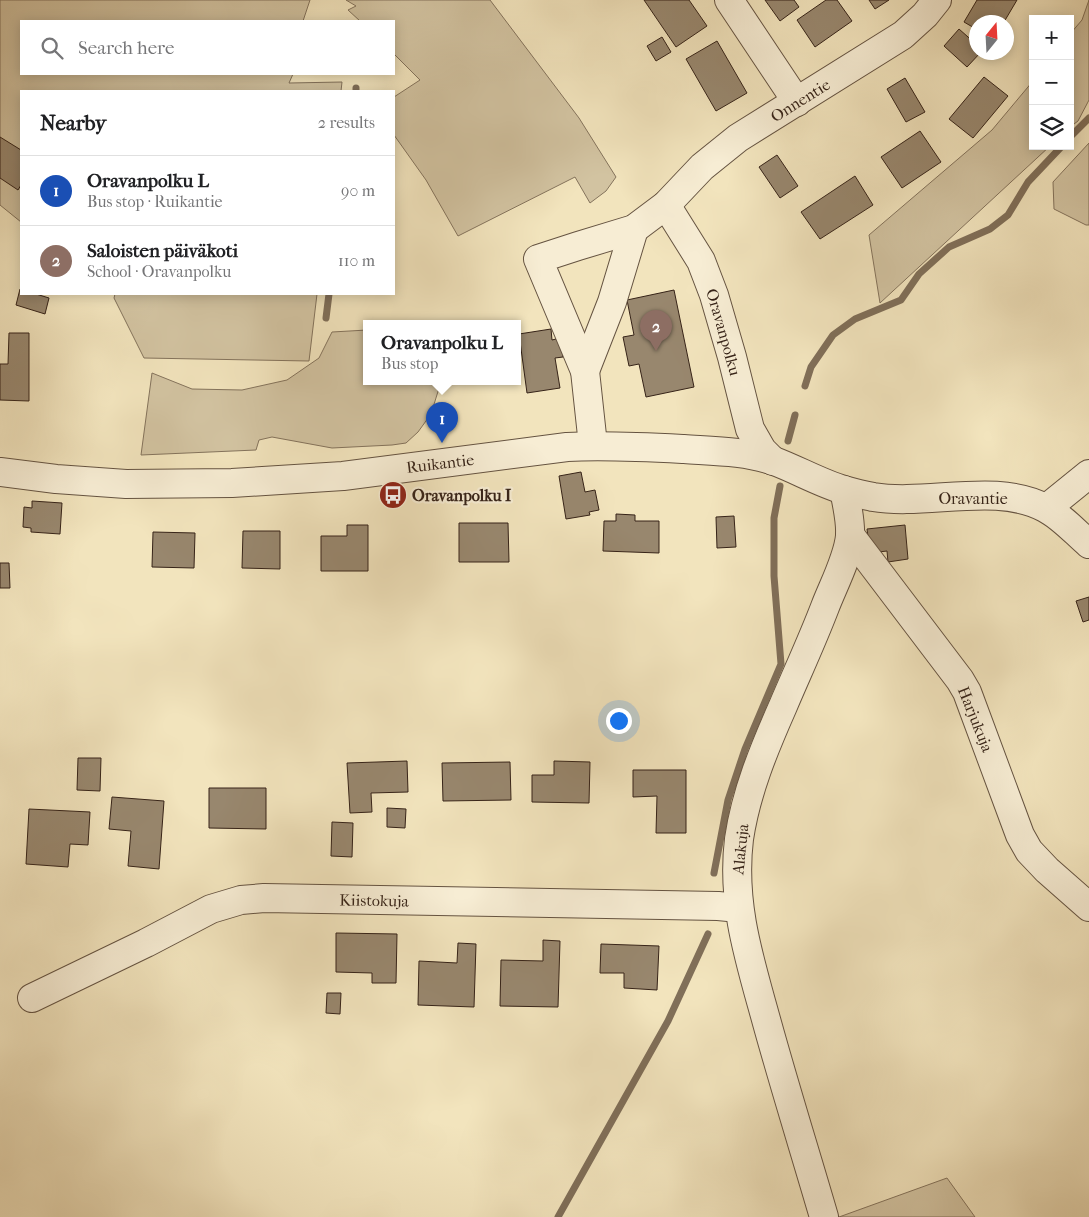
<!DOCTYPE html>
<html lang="en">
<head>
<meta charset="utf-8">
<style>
	:root { --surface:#fff; --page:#f6f6f6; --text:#202124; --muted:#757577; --line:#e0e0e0; --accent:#b45309 }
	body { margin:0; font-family:"IM FELL French Canon",serif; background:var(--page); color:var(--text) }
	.controls { position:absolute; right:15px; top:15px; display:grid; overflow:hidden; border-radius:0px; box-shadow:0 2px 12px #0003 }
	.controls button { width:45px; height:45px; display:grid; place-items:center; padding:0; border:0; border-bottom:1px solid var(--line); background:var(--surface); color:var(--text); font:25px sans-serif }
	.compass { position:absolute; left:969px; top:15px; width:45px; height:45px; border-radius:50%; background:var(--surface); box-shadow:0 2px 12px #0003; rotate:18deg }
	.you { position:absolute; left:618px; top:720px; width:18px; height:18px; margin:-12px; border:4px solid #fff; border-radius:50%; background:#1a73e8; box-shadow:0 0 0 8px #1a73e833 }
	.badge { display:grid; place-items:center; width:32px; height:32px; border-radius:50%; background:var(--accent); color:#fff; font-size:16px; font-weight:700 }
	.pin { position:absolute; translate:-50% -41px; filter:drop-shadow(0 1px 2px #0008) }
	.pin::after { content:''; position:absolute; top:26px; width:18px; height:15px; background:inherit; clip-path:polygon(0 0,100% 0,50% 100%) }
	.popup { position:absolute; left:363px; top:320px; width:158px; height:65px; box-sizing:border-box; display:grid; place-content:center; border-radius:0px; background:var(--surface); filter:drop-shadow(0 1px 4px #0005); font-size:16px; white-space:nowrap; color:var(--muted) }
	.popup b { font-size:19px; color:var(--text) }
	.popup::after { content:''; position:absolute; left:50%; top:100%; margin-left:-10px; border:10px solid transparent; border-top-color:var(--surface) }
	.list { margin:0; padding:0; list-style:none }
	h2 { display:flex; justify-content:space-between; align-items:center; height:65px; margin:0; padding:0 20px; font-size:21px }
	h2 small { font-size:16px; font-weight:400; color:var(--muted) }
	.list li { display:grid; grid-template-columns:32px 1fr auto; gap:15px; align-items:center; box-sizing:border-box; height:70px; padding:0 20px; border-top:1px solid var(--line) }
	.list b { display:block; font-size:19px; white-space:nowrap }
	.list p { margin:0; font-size:16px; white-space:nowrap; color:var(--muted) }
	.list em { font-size:16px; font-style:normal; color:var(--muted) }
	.icon { flex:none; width:28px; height:28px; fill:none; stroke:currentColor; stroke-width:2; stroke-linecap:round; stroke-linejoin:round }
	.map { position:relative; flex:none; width:1089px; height:1217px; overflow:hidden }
	.search { position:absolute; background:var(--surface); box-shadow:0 2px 12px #0003; left:20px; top:20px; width:375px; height:55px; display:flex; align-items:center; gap:12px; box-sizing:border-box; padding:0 18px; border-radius:0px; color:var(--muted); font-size:19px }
	.panel { position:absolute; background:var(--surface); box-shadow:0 2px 12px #0003; left:20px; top:90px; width:375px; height:205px; border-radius:0px }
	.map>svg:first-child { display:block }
</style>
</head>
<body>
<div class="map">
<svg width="1089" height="1217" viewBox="0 0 1089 1217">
	<rect width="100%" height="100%" fill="#f2e4bd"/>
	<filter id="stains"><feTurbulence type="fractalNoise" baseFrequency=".004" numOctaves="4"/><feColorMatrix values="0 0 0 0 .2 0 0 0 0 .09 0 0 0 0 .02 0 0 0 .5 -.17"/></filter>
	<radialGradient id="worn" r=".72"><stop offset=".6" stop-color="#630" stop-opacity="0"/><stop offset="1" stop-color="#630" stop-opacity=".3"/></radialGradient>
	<g fill="#d2c3a1" stroke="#84735c">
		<polygon points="0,0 310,0 303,21 21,21 21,74 293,74 289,83 342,82 341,91 21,91 21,222 0,205"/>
		<polygon points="346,0 490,0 579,118 616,177 606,191 590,203 575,177 458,236 426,180 394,135 394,97 420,80 394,54 394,21 360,21 348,10 356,6"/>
		<polygon points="1089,0 1089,100 1078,121 1070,127 1070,34 1082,20"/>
		<polygon points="1033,81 1033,146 1050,146 880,303 869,235 992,130"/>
		<polygon points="1089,143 1089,225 1086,225 1054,209 1053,182"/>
		<polygon points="115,294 317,294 309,361 144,358 114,298"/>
		<polygon points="367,330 367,382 439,382 440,385 431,414 418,432 406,443 392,445 332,448 272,437 259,440 256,450 141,455 152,373 192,389 242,390 287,380 319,358 332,332"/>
		<polygon points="947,1178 975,1217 839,1217"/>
	</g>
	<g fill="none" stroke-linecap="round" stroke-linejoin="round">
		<g stroke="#806f59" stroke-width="7">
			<polyline points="356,91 356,88"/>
			<polyline points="1070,137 1089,118"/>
			<polyline points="326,318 329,294"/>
			<polyline points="805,386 811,367 833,335 855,319 901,300 919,274 949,247 990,229 1008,215 1028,182 1062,146"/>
			<polyline points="788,441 795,415"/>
			<polyline points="714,873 728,800 745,749 781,664 774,576 774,518 780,486"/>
			<polyline points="558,1217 668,1021 708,934"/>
		</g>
	</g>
	<g fill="#98876e" stroke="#362318">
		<polygon points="644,0 689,0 707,26 676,47"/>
		<polygon points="765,0 794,0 799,7 780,21"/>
		<polygon points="826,0 837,0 852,21 815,47 797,20"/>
		<polygon points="869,0 889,0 875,9"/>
		<polygon points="977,0 1017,0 1004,22 976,22 976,29 964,22"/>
		<polygon points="959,29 976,44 976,52 981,52 967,67 944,46"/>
		<polygon points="662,37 671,52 656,61 647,46"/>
		<polygon points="717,41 747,93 716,111 686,59"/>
		<polygon points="984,77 1008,96 973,138 949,119"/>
		<polygon points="905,78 925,112 906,122 887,89"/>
		<polygon points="920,131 941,162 902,188 881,157"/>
		<polygon points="0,137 21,150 21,185 18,190 0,178"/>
		<polygon points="777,155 798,186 780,198 759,167"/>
		<polygon points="855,176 873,205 820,239 801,212"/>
		<polygon points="20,289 21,290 21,294 36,294 49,298 45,314 16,305"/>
		<polygon points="674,290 694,387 646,397 639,364 629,366 623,337 634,335 627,300"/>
		<polygon points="551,329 552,340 560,338 563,357 555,358 560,388 527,393 519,334"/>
		<polygon points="9,333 29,333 29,401 0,400 0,364 8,364"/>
		<polygon points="581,472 585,492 595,490 599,510 589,512 590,515 566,519 559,476"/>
		<polygon points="32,501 62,503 60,534 31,532 31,528 23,527 24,507 32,508"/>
		<polygon points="616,514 635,515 635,521 659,521 659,553 603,551 604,521 616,521"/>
		<polygon points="734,516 736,547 717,548 716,517"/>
		<polygon points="459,523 508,523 509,562 459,562"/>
		<polygon points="347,525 368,525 368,571 321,571 321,536 347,536"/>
		<polygon points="905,525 908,559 888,562 887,551 870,553 867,529"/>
		<polygon points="243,531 280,531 280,569 242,568"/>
		<polygon points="153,532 195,533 194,568 152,567"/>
		<polygon points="0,563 9,563 10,588 0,588"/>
		<polygon points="1089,597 1089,620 1083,622 1076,601"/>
		<polygon points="78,758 101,758 100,791 77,790"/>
		<polygon points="407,761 408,792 371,793 372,812 350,813 347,763"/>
		<polygon points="554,761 590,762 589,803 532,802 532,775 554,775"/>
		<polygon points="510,762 511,800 443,801 442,763"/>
		<polygon points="633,770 686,770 686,833 656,833 657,796 633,797"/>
		<polygon points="209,788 266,788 266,829 209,828"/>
		<polygon points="112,797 164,801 159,869 128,866 131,831 109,829"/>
		<polygon points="387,808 406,809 405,828 387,827"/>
		<polygon points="29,809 90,812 88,845 70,844 68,867 26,864"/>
		<polygon points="332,822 353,823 352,857 331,856"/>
		<polygon points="336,933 397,934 396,983 372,983 372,973 336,972"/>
		<polygon points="543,940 560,941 558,1007 500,1006 501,960 543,961"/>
		<polygon points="458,943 476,944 474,1007 418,1005 419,961 457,963"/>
		<polygon points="601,944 659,946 657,990 624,988 624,973 600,973"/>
		<polygon points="327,993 341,993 340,1014 326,1013"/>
	</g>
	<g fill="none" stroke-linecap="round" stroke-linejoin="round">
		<defs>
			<g id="minor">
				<polyline points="729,0 797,102"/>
				<polyline points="666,205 701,261 714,295 732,357 750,429 762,450 773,461"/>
				<polyline points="585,371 612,302 634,229"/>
				<polyline points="593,445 585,371 538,259 578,246 634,229 666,205 702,167 738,138 903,35 925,15 937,0"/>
				<path d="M 0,472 L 56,479 L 126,484 L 232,483 L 343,476 L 567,447 C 607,445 645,447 684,449 C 714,451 745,451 774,461 C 798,470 820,483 844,490 C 853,493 864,495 873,497 C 927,506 997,482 1045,508 C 1061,516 1075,532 1089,544"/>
				<polyline points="1047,508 1089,474"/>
				<polyline points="850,535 960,680 967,692 1020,835 1029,851 1047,870 1089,907"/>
				<polyline points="32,998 146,943 211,909 241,900 264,898 718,906 739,908"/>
				<path d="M 824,1217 C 805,1152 785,1088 767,1023 C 750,961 731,905 739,839 C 746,792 764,749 783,706 C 797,673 812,641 825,607 C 833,586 848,558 850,536 C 851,521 847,505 844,490"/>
			</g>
		</defs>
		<use href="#minor" stroke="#655341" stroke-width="30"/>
		<use href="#minor" stroke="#f7edd4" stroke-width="28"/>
	</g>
	<defs>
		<symbol id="bus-disc" viewBox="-11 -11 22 22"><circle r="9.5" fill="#8f2418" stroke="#f7edd4"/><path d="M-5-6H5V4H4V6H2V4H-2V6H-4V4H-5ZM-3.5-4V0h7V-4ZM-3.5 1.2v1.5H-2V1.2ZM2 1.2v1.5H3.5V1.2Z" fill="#fff"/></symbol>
	</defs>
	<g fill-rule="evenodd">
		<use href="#bus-disc" x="377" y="479" width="32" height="32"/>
	</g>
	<g text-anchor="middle" stroke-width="4.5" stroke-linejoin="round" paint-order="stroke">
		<g font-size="16" fill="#362318" stroke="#f7edd4">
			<text transform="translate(800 100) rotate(-32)" y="6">Onnentie</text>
			<text transform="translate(724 332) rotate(74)" y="6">Oravanpolku</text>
			<text transform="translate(440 463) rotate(-7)" y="6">Ruikantie</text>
			<text x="973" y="504">Oravantie</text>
			<text transform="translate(976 719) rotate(68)" y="6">Harjukuja</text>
			<text transform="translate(740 849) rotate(-84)" y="6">Alakuja</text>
			<text transform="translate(374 900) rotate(1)" y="6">Kiistokuja</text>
		</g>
		<g font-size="16" font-weight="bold" fill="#362318" stroke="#f7edd4" text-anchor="start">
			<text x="412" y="501">Oravanpolku I</text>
		</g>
	</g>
	<rect width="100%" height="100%" filter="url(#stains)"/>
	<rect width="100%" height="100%" fill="url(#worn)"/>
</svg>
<div class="controls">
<button>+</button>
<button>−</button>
<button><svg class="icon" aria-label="layers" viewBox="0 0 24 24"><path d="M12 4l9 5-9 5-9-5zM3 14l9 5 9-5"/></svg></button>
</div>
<svg class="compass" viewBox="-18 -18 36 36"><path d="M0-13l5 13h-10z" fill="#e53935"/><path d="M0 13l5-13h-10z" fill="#757577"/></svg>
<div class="you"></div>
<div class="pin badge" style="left:442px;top:443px;background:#1a4fb4">1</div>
<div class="popup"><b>Oravanpolku L</b>Bus stop</div>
<div class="pin badge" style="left:656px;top:351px;background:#8d6e63">2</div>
<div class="search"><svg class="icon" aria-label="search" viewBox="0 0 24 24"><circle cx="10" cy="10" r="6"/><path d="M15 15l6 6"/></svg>Search here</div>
<section class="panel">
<h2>Nearby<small>2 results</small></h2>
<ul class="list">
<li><span class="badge" style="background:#1a4fb4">1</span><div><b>Oravanpolku L</b><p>Bus stop · Ruikantie</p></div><em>90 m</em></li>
<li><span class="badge" style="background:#8d6e63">2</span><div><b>Saloisten päiväkoti</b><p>School · Oravanpolku</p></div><em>110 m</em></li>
</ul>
</section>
</div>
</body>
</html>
